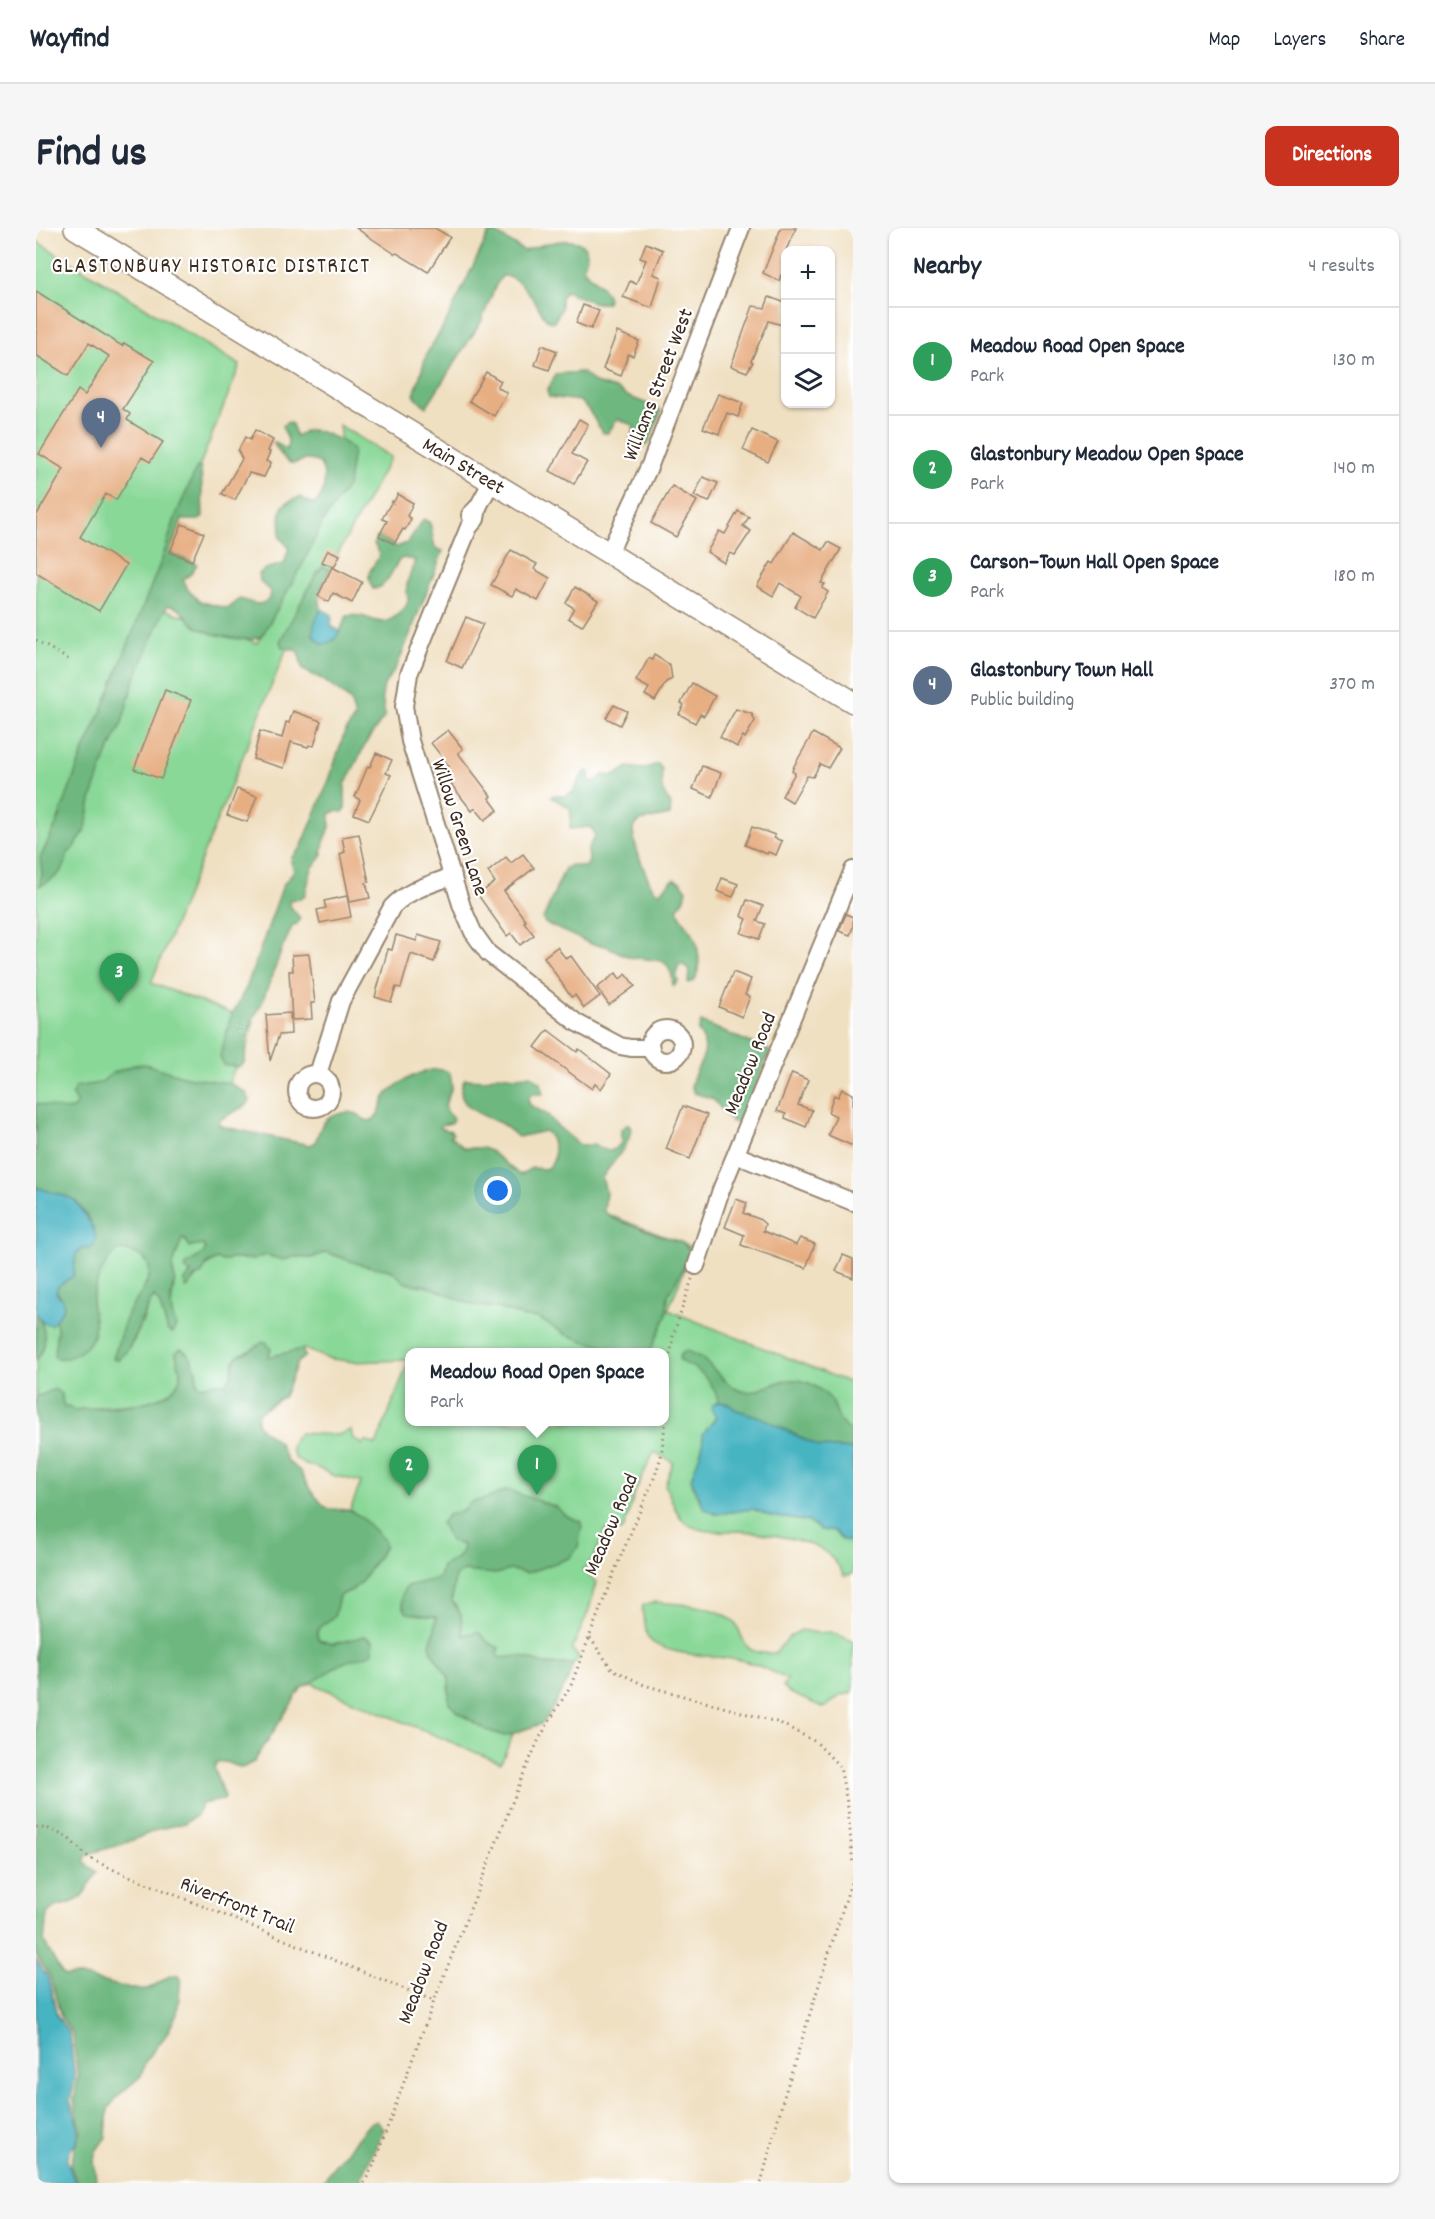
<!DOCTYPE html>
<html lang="en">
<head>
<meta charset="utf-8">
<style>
	:root { --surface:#fff; --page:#f6f6f7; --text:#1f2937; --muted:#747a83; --line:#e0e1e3; --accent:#c8321e }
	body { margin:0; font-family:Dekko,sans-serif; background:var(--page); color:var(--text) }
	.controls { position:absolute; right:18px; top:18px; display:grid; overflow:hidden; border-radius:12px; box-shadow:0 2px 4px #0004 }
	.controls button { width:54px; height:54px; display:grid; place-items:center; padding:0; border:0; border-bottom:2px solid var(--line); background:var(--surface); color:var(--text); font:30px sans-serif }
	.you { position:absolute; left:462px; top:963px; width:21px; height:21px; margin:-15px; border:4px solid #fff; border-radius:50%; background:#1a73e8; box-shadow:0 0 0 9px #1a73e833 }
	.badge { display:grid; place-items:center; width:39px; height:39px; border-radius:50%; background:var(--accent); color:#fff; font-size:20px; font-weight:700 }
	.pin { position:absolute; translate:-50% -50px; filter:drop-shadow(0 2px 3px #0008) }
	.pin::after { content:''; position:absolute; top:32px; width:21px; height:18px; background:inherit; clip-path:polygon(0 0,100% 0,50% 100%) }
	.popup { position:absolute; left:369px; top:1120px; width:264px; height:78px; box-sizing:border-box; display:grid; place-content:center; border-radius:12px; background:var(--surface); filter:drop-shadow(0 2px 4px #0005); font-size:20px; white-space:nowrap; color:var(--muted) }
	.popup b { font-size:22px; color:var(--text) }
	.popup::after { content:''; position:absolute; left:50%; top:100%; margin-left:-12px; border:12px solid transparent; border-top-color:var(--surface) }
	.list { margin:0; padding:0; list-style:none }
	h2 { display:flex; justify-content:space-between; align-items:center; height:78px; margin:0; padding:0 24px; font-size:26px }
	h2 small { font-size:20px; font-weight:400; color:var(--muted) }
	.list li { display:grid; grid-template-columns:39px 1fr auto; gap:18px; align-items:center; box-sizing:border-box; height:108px; padding:0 24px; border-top:2px solid var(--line) }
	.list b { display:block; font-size:22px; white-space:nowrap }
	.list p { margin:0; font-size:20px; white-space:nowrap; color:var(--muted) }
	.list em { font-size:20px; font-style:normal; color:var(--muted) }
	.icon { flex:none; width:33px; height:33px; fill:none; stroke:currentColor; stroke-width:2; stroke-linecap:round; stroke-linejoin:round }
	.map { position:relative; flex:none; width:817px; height:1955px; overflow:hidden; border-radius:12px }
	header { display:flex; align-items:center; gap:36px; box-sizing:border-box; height:84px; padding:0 30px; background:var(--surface); border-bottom:2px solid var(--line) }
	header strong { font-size:28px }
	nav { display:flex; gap:33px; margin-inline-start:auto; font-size:21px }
	.intro { display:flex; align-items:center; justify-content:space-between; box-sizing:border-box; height:144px; padding:0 36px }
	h1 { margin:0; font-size:42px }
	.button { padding:15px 27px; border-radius:12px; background:var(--accent); color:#fff; font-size:21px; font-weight:700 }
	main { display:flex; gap:36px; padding:0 36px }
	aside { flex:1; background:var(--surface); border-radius:12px; box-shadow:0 2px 4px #0004 }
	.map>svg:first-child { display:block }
</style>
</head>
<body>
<header>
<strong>Wayfind</strong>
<nav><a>Map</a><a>Layers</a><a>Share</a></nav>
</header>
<div class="intro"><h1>Find us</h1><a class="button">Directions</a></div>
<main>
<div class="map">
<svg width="817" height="1955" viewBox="0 0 817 1955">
	<rect width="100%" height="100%" fill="#fff"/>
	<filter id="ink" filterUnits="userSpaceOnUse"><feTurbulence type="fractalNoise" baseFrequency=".0167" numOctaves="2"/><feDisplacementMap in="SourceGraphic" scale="12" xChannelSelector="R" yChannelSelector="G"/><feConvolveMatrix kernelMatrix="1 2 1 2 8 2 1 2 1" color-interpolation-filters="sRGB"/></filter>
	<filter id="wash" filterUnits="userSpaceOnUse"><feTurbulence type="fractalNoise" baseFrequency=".008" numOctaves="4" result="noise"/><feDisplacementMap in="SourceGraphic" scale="24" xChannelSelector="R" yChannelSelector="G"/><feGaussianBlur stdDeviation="1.35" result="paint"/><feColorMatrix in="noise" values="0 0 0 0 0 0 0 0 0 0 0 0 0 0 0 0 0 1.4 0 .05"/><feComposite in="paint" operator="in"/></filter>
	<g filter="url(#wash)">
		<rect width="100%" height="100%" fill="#f0e0c2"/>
		<g fill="#89d897" stroke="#62815a" stroke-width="1.5" fill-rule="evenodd">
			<path d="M 0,13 L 204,137 L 109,374 L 221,415 L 309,254 L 303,197 L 355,229 L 254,412 L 115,755 L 218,794 L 109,1058 L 82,1132 C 100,1118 107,1090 116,1070 L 119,1069 L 123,1075 L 132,1103 L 140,1097 C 128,1076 144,1057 136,1040 L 146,1010 L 156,1019 L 167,1017 L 169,1021 L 168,1025 L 149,1040 L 155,1046 L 149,1053 L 151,1060 C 160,1049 169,1037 181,1031 L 185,1033 L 193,1031 L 217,1031 L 230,1027 L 248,1032 L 257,1029 L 275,1030 L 290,1024 L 326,1036 L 355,1042 L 370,1055 L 401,1061 L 546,976 L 657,1020 L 632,1082 L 817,1156 L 817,1312 L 657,1244 C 652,1259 666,1277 678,1286 L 717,1281 L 734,1288 L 773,1294 L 785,1302 L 799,1304 L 805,1311 L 817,1315 L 817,1346 L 808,1348 C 804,1339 797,1330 789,1324 C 771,1311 724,1304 703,1303 C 685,1303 663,1306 649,1294 C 639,1286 635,1268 629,1257 L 637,1234 L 618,1224 L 599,1264 L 588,1300 L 584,1303 L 569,1302 L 558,1330 L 547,1342 L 560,1354 L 553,1382 L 536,1421 L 543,1430 L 537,1436 L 506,1436 L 465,1535 L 251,1445 L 325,1254 L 296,1247 L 280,1239 L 269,1237 L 259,1230 L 255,1220 L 258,1212 L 264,1205 L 302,1207 L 315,1202 L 317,1211 L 324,1214 L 326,1217 L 330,1213 L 340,1217 L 373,1133 L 371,1132 L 317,1134 L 291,1130 L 269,1121 L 232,1129 L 234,1124 L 227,1115 C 219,1122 203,1125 198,1133 C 194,1141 198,1149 191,1156 L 180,1155 L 165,1158 L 161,1155 L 160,1142 L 140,1125 C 141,1132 145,1141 144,1149 C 140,1179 81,1176 59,1179 L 0,1321 ZM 374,1124 L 628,1124 L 628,1194 L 374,1194 Z"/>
			<path d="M 619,1374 C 642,1376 669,1376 689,1387 C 715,1401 695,1428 739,1425 L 754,1408 L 765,1402 L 781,1405 L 795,1404 L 817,1413 L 817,1465 L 805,1467 L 790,1479 L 786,1479 L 752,1464 L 747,1459 L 751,1451 C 738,1445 723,1436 708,1433 C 686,1427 630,1429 614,1412 C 609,1407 610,1401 609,1395 C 607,1388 605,1384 607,1377 Z"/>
		</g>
		<g fill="#6eb880" stroke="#54714f" stroke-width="1.5">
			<path d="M 453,5 L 460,5 L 488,23 C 501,18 548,1 551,26 C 551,30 548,36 547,40 C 555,53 569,56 572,71 L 570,75 C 556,77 543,68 530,63 L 525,69 L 525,81 L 518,94 L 512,93 C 500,79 487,46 466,48 L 460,57 L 445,94 L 390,179 L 378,167 L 391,125 L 409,96 Z"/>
			<polygon points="546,144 559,155 582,162 591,168 623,180 625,183 612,216 606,219 596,219 593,215 598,200 597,197 581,191 572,205 567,205 552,181 544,173 513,169 511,163 520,146"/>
			<path d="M 252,194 L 256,196 L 260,208 C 264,207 269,202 273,202 C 284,201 310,214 317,222 L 312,257 L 287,293 L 269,332 L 226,408 C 211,416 175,407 161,399 C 150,392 145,376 131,378 L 129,381 L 98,453 L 86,495 L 70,529 L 55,572 L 50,600 L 39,619 L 31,626 C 31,643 18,652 3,658 L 6,646 L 4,630 L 21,595 L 47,524 L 64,487 L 127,328 L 140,287 L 161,239 L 165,240 L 167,289 L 163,292 L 146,292 L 135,321 L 135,325 L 138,327 L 161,336 L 155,346 L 147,351 L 152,362 L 163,373 L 189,380 L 194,379 L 204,371 C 216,374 222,380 233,371 L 234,363 L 224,353 L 223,346 L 229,341 L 248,336 L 253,320 L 244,309 C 247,285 236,277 265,269 L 268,272 L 279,276 C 290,264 291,250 284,235 C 256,223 262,254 238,216 L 239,214 L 251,222 L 252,212 L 246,198 Z"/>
			<path d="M 388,291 L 394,295 L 399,320 L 407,323 L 362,436 L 348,457 L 346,468 L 349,488 L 331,513 L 309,557 L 309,582 L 307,584 L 299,583 L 294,586 L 294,599 L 288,614 L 285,630 L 276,640 L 269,667 L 263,671 L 253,672 L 254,678 L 264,690 L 261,696 L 257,697 L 246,721 L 225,777 L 216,793 L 208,835 L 203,839 L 188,837 L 184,829 L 194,791 L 211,758 L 247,657 L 258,643 L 255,634 L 256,629 L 265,620 L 293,552 L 308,506 L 319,489 L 314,472 L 286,451 L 267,442 L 262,423 L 246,419 L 244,413 L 281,345 L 287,338 L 293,341 L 293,343 L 283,366 L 285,381 L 277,407 L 286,416 L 303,405 L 311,388 C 330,385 334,394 348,394 C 355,394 371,380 372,373 C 373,369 370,364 371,359 C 371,350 377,341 379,332 L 367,330 L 363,332 C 356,342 350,361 337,361 C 327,342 338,341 343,328 C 344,324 339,319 338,315 L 340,310 L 344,309 L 361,319 L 371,315 Z"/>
			<path d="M 622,536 L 626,541 C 625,556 624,563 635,576 L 634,587 L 604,593 L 597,600 C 597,617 609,646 618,662 L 624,664 L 638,651 L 645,654 L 651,662 L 649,670 L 641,681 C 644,691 652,697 657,706 C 663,720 666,739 658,753 L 652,755 L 653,742 L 648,737 L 643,737 L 640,746 L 642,753 L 637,759 L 636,747 L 631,737 L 626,733 L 593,729 L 570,718 L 555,716 L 509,695 L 507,691 L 529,640 L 535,637 L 549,639 L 553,634 L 552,621 L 559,608 L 557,602 L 553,599 L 534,601 C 536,574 536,582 515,569 L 518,567 L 529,568 L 537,564 L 547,545 L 551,543 L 554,545 L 553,552 L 558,554 L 567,547 L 578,548 L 592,539 L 607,541 Z"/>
			<path d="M 665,794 L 734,823 L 704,895 L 696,894 L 677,871 L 658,865 L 655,858 C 659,836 679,826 662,803 Z"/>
			<path d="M 109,836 L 150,849 L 194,855 L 210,865 L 214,872 L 211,877 L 183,892 L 184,898 L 273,917 L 279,915 C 285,899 285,891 303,886 C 309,884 315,883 321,886 C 326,889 330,895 336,892 C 344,889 345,875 350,868 C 360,853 398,834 414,845 L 416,859 L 409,877 L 411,884 L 417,891 L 415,895 L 405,897 L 404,900 L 415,903 L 417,906 L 414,908 L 428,920 L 446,920 L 454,923 L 484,947 C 488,945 492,941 497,940 C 501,940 508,942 512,940 C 523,932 518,910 509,903 L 482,909 C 476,904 469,897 462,894 C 445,887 414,876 429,851 L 449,852 L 462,847 L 480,849 L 495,847 L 505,855 L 507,866 L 495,866 L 492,872 L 494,877 L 512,887 L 519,896 L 545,918 L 559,916 C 569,923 576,927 585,915 L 585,902 L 592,896 L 594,897 C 599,913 574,936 566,950 L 570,964 L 568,983 L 578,991 L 647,1015 L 653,1022 L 649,1037 L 632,1067 L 630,1089 L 614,1124 L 588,1124 L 545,1112 L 529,1106 L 502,1090 L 488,1089 L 465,1081 L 434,1076 L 389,1057 L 370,1055 L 355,1042 L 326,1037 L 290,1024 L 275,1030 L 257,1029 L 248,1032 L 230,1027 L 217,1031 L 193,1031 L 189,1033 L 181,1031 L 171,1036 L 165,1047 L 159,1048 L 153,1058 L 149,1060 L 149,1053 L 155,1045 L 150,1042 L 150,1037 L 168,1025 L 169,1021 L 167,1017 L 154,1019 L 149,1011 L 146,1010 L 136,1040 L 139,1052 C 134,1065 133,1084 140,1097 L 137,1105 L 132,1103 L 123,1075 L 118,1069 C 103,1087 102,1116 82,1132 L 77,1131 C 81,1117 86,1100 92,1086 C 99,1070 127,1045 106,1029 C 99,1025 92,1022 84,1022 C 68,1030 56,1062 56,1079 C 57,1087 60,1095 58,1103 C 56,1120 36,1133 20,1130 L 18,1128 L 21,1101 L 19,1090 L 26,1083 L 27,1072 L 20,1062 L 24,1056 L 37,1048 L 40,1026 L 45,1021 L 54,1021 L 54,992 L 41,975 L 37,971 L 0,960 L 0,876 C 13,876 23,884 36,881 L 41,876 L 36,867 L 39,859 L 64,855 L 77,845 L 98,837 Z"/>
			<path d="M 0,1085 C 10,1099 13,1119 0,1132 Z"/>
			<path d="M 227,1114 L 230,1114 L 235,1121 L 232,1129 L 266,1121 L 269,1128 L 261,1135 L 248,1168 L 222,1185 L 221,1194 L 223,1199 L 243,1215 L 251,1233 L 263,1242 L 275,1263 L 288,1278 L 293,1281 L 313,1282 L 324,1288 L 348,1312 L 349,1318 L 326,1353 L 316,1362 L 303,1368 L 298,1389 C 290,1395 276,1399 283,1412 L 297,1416 L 329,1408 L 337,1413 L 337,1424 C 329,1430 319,1430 309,1434 C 294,1441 283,1453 266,1459 L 218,1534 L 206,1540 L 189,1534 L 181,1534 L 178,1540 L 188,1569 L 186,1572 L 166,1576 L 160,1588 L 149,1595 L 123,1601 L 87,1616 L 55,1625 L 50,1628 L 48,1635 L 61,1644 C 56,1652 49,1668 41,1672 C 30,1678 19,1676 11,1686 L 8,1714 L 25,1744 L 29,1748 L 44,1748 L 92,1760 L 105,1762 L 114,1760 L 135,1747 L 142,1748 L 145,1751 L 141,1786 L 130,1807 L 109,1834 L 105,1848 L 86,1864 L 72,1880 L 70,1909 L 60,1923 L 58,1931 L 60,1955 L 41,1955 L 34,1937 L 45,1904 L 38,1873 L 42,1850 L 37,1806 L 25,1789 L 14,1748 L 0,1727 L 0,1169 L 19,1161 L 26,1167 L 27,1177 L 39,1182 C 65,1178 132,1181 143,1152 C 147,1144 141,1134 140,1125 L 145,1121 C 159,1128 160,1142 161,1155 L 165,1158 L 180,1155 L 188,1156 C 199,1150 196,1137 202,1127 L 212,1124 Z"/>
			<path d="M 650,1123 C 674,1128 685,1157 706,1163 C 725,1168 746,1143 773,1155 C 781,1159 794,1168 797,1175 C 803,1189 803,1197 817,1205 L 817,1221 L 783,1219 L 724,1189 L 700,1182 L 691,1175 L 682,1174 C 680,1160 672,1150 660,1141 C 654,1137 648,1137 643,1131 L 646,1125 Z"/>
			<path d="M 471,1262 L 520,1279 L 530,1288 L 546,1294 L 546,1297 L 542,1319 L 533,1330 L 491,1345 L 474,1342 L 460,1346 L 428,1343 L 419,1348 L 416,1372 L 425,1387 L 427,1407 L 442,1404 L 453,1415 L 463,1420 L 461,1426 L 464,1430 L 483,1428 L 513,1437 L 537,1436 L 532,1452 L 512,1488 L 505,1496 L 469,1508 L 450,1502 L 421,1484 L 413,1474 L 413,1450 L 397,1426 L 394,1416 L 399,1402 L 400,1389 L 371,1385 C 365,1377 364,1366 371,1358 L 403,1350 L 406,1338 C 417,1333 426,1330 427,1317 L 414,1313 L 405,1295 L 412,1287 L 427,1283 L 435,1274 L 450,1271 Z"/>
			<polygon points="341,1893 348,1901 323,1955 287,1955 293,1944 335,1894"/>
		</g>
		<g fill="#46b4c2" stroke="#406f70" stroke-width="1.5">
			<path d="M 285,381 L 296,387 L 295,398 L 303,403 C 302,411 293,416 286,416 L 277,407 L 278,397 Z"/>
			<path d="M 0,959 L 37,971 C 42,975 43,979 46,983 C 54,995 64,1005 57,1019 L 45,1021 L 40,1026 L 37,1048 L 22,1058 L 20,1065 L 27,1072 L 28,1080 L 15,1097 L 7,1095 L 0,1085 Z"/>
			<polygon points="682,1174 691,1175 700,1182 724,1189 783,1219 817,1221 817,1315 805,1311 799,1304 785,1302 771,1293 734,1288 717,1281 681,1286 669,1281 655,1251 666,1220 667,1206 680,1189 675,1181 676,1177"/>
			<polygon points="0,1732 12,1749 21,1788 34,1806 39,1852 34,1873 41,1892 43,1904 41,1915 34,1922 31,1933 39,1955 0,1955"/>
		</g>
		<g id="blocks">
			<g fill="#e7ae82">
				<polygon points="320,0 399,0 414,9 392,44 361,25 359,26"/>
				<polygon points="745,0 760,0 750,22 750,48 745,47 743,53 727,45"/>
				<polygon points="610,15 627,22 617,46 625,49 616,80 587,69 594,53 600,56 610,32 604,30"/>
				<polygon points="0,63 86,118 88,115 118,133 87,181 94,186 91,192 127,214 114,234 106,229 80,272 70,266 44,309 90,337 63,383 0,345 0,288 28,241 3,226 42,162 49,167 73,128 53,115 32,148 0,127"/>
				<polygon points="733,69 750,75 750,85 746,97 733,93 715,133 717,134 711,144 695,138 717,78 729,80"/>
				<polygon points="547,77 563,83 555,101 540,95"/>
				<polygon points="581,104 603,113 597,128 592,126 585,148 567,141"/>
				<polygon points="506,117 521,123 513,142 499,137"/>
				<polygon points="450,144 465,153 461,159 471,165 458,188 433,173"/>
				<polygon points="682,166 707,175 702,189 691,185 683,206 667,200"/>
				<polygon points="543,191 552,196 536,226 551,234 538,256 514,243"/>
				<polygon points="219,202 237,212 232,223 234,224 230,233 235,235 228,249 213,245 199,272 186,266 206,231 202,223 209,209 214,212"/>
				<polygon points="716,202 742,214 732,234 707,222"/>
				<polygon points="667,249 682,255 673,274 658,268"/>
				<polygon points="636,258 661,273 640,309 615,295"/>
				<polygon points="362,266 377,275 371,288 375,291 369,302 367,301 358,316 343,308 351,293 346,291 356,273 357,275"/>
				<polygon points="702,283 713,289 707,298 715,303 699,327 694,325 688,335 671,324 683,303 689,306"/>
				<polygon points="146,296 168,305 156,333 134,324"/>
				<polygon points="757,304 787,322 792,314 805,321 785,355 789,356 786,360 792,364 777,390 759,379 765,368 744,355 737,368 721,358 735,334 738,336"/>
				<polygon points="292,322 304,327 298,339 286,334"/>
				<polygon points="475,322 501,336 498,341 514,350 502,373 480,361 476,368 455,357"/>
				<polygon points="296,339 326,354 316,375 297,365 293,374 282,368"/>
				<polygon points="539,359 562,373 546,398 532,390 538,380 530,375"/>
				<polygon points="430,389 447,396 426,440 411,433"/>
				<polygon points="618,427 634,437 636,451 630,454 619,473 609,467 613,460 600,453 613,430 616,432"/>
				<polygon points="656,455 679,468 668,488 664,486 659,495 643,486 648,477 645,475"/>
				<polygon points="129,462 155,472 125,551 98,541"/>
				<polygon points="578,477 591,483 584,497 570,490"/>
				<polygon points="700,481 716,486 719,493 709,510 707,508 701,519 684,509"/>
				<polygon points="257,483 285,493 278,518 273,517 272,519 255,514 248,540 217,531 224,503 246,510 250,494 253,495"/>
				<polygon points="412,502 427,521 422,525 455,568 453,570 462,582 449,592 439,580 436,583 415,556 416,555 407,542 413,538 395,515"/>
				<polygon points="777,505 804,520 792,540 784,536 777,549 771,548 756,574 746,568 759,545 756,543 758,538"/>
				<polygon points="340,525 356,532 350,545 355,547 333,592 318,586 324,572 319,569 332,538 334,539"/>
				<polygon points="666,538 685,545 676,569 657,561"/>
				<polygon points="201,561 221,568 211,594 191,587"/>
				<polygon points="716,599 739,607 738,610 746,613 740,627 732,624 731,626 709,617"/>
				<polygon points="323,606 333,654 330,655 334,670 314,674 304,626 309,624 306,609"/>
				<polygon points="487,626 498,640 468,663 490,693 488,694 498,707 484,717 475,705 471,708 442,667 459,654 452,644 470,629 475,635"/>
				<polygon points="686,650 702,656 697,669 681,663"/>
				<polygon points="311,668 315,689 284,695 281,682 290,680 288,673"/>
				<polygon points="711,672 727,678 721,693 729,696 723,711 705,705 711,691 705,688"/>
				<polygon points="810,686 817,689 817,699 814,707 803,703"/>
				<polygon points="360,707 381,713 382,707 405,714 398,734 375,726 365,760 360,759 355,774 339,769 352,721 356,722"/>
				<polygon points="521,719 530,731 535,728 564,768 548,780 539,767 535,769 508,729"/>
				<polygon points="273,726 279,775 275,775 276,791 256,792 253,743 257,743 256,727"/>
				<polygon points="697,744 715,751 709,767 714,769 706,789 683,779"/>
				<polygon points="580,745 584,751 590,746 599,758 573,777 561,760"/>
				<polygon points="254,785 255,806 243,807 234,833 230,787"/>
				<polygon points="512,802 541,824 543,821 575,846 565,861 559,856 556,861 499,819"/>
				<polygon points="756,845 772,852 762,877 776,882 770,899 749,890 750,886 741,883"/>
				<polygon points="806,861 817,866 817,918 792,907 800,888 792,884 798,867 802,869"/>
				<polygon points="647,878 671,887 654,931 630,921"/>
				<polygon points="700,971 711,975 707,985 723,991 729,996 727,1003 760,1017 764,1010 779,1016 770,1040 705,1017 708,1007 689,999"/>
				<polygon points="807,1027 817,1031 817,1050 800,1043"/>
			</g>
		</g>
	</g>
	<g filter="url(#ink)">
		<use href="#blocks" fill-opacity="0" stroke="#968570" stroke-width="1.5"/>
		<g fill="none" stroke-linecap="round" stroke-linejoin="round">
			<defs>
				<g id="minor">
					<polyline points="442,279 440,291 433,299 373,446 368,478 374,513 426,679 437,704 452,725 541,795 584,818 595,820 615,820"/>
					<polyline points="434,287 442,279 456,253"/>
					<polyline points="573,325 614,237 705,0"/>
					<circle cx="630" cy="817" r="16"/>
					<path d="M 282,846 L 305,773 L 356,679 C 372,662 395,656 417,648"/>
					<circle cx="278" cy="863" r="17"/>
					<polyline points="700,927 817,974"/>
					<polyline points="660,1038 685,962 817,642"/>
				</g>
				<polyline id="major" points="39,0 817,474"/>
			</defs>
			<use href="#minor" stroke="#968570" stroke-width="20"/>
			<use href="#major" stroke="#968570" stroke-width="24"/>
			<g stroke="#968570" stroke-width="3" stroke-dasharray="1.5 4.5" stroke-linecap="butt">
				<polyline points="0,412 35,433"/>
				<polyline points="554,1410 576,1441 608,1457 744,1495 780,1514 804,1539 812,1580 817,1637"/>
				<polyline points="0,1599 13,1601 31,1609 53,1630 76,1641 398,1773"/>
				<polyline points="328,1955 337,1938 398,1773 487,1547 503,1511 535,1457 579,1342 619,1248 625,1229 628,1205 632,1174 632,1145 637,1108 656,1051"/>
				<polyline points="725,1955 747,1872 817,1648"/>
			</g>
			<use href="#minor" stroke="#fff" stroke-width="16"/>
			<use href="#major" stroke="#fff" stroke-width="21"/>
		</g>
	</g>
	<g text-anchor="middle" stroke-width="4.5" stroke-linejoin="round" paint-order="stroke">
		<g font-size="21" fill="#3b2a1e" stroke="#fff">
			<text transform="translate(621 156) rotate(-69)" y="7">Williams Street West</text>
			<text transform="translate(428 237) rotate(31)" y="7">Main Street</text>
			<text transform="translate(425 599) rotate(72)" y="7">Willow Green Lane</text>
			<text transform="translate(713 835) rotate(-68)" y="7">Meadow Road</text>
			<text transform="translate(574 1296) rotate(-67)" y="7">Meadow Road</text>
			<text transform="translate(202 1676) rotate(22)" y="7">Riverfront Trail</text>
			<text transform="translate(386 1744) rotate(-69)" y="7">Meadow Road</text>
		</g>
		<g font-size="22" letter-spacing="1.5" fill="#3b2a1e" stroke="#fff">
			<text x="175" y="44">GLASTONBURY HISTORIC DISTRICT</text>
		</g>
	</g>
</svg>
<div class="controls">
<button>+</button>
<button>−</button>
<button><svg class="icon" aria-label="layers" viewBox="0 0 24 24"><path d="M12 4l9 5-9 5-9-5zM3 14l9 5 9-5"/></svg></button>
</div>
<div class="you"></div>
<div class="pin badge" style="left:501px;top:1267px;background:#2e9e5b">1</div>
<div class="popup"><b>Meadow Road Open Space</b>Park</div>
<div class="pin badge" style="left:373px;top:1268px;background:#2e9e5b">2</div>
<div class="pin badge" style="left:83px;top:775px;background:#2e9e5b">3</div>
<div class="pin badge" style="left:65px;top:220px;background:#5c6f8a">4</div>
</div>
<aside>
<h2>Nearby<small>4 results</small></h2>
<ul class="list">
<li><span class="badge" style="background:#2e9e5b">1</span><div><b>Meadow Road Open Space</b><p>Park</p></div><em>130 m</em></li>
<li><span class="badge" style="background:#2e9e5b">2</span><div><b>Glastonbury Meadow Open Space</b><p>Park</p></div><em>140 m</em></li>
<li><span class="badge" style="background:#2e9e5b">3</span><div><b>Carson–Town Hall Open Space</b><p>Park</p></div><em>180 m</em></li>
<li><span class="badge" style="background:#5c6f8a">4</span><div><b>Glastonbury Town Hall</b><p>Public building</p></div><em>370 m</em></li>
</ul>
</aside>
</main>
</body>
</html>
